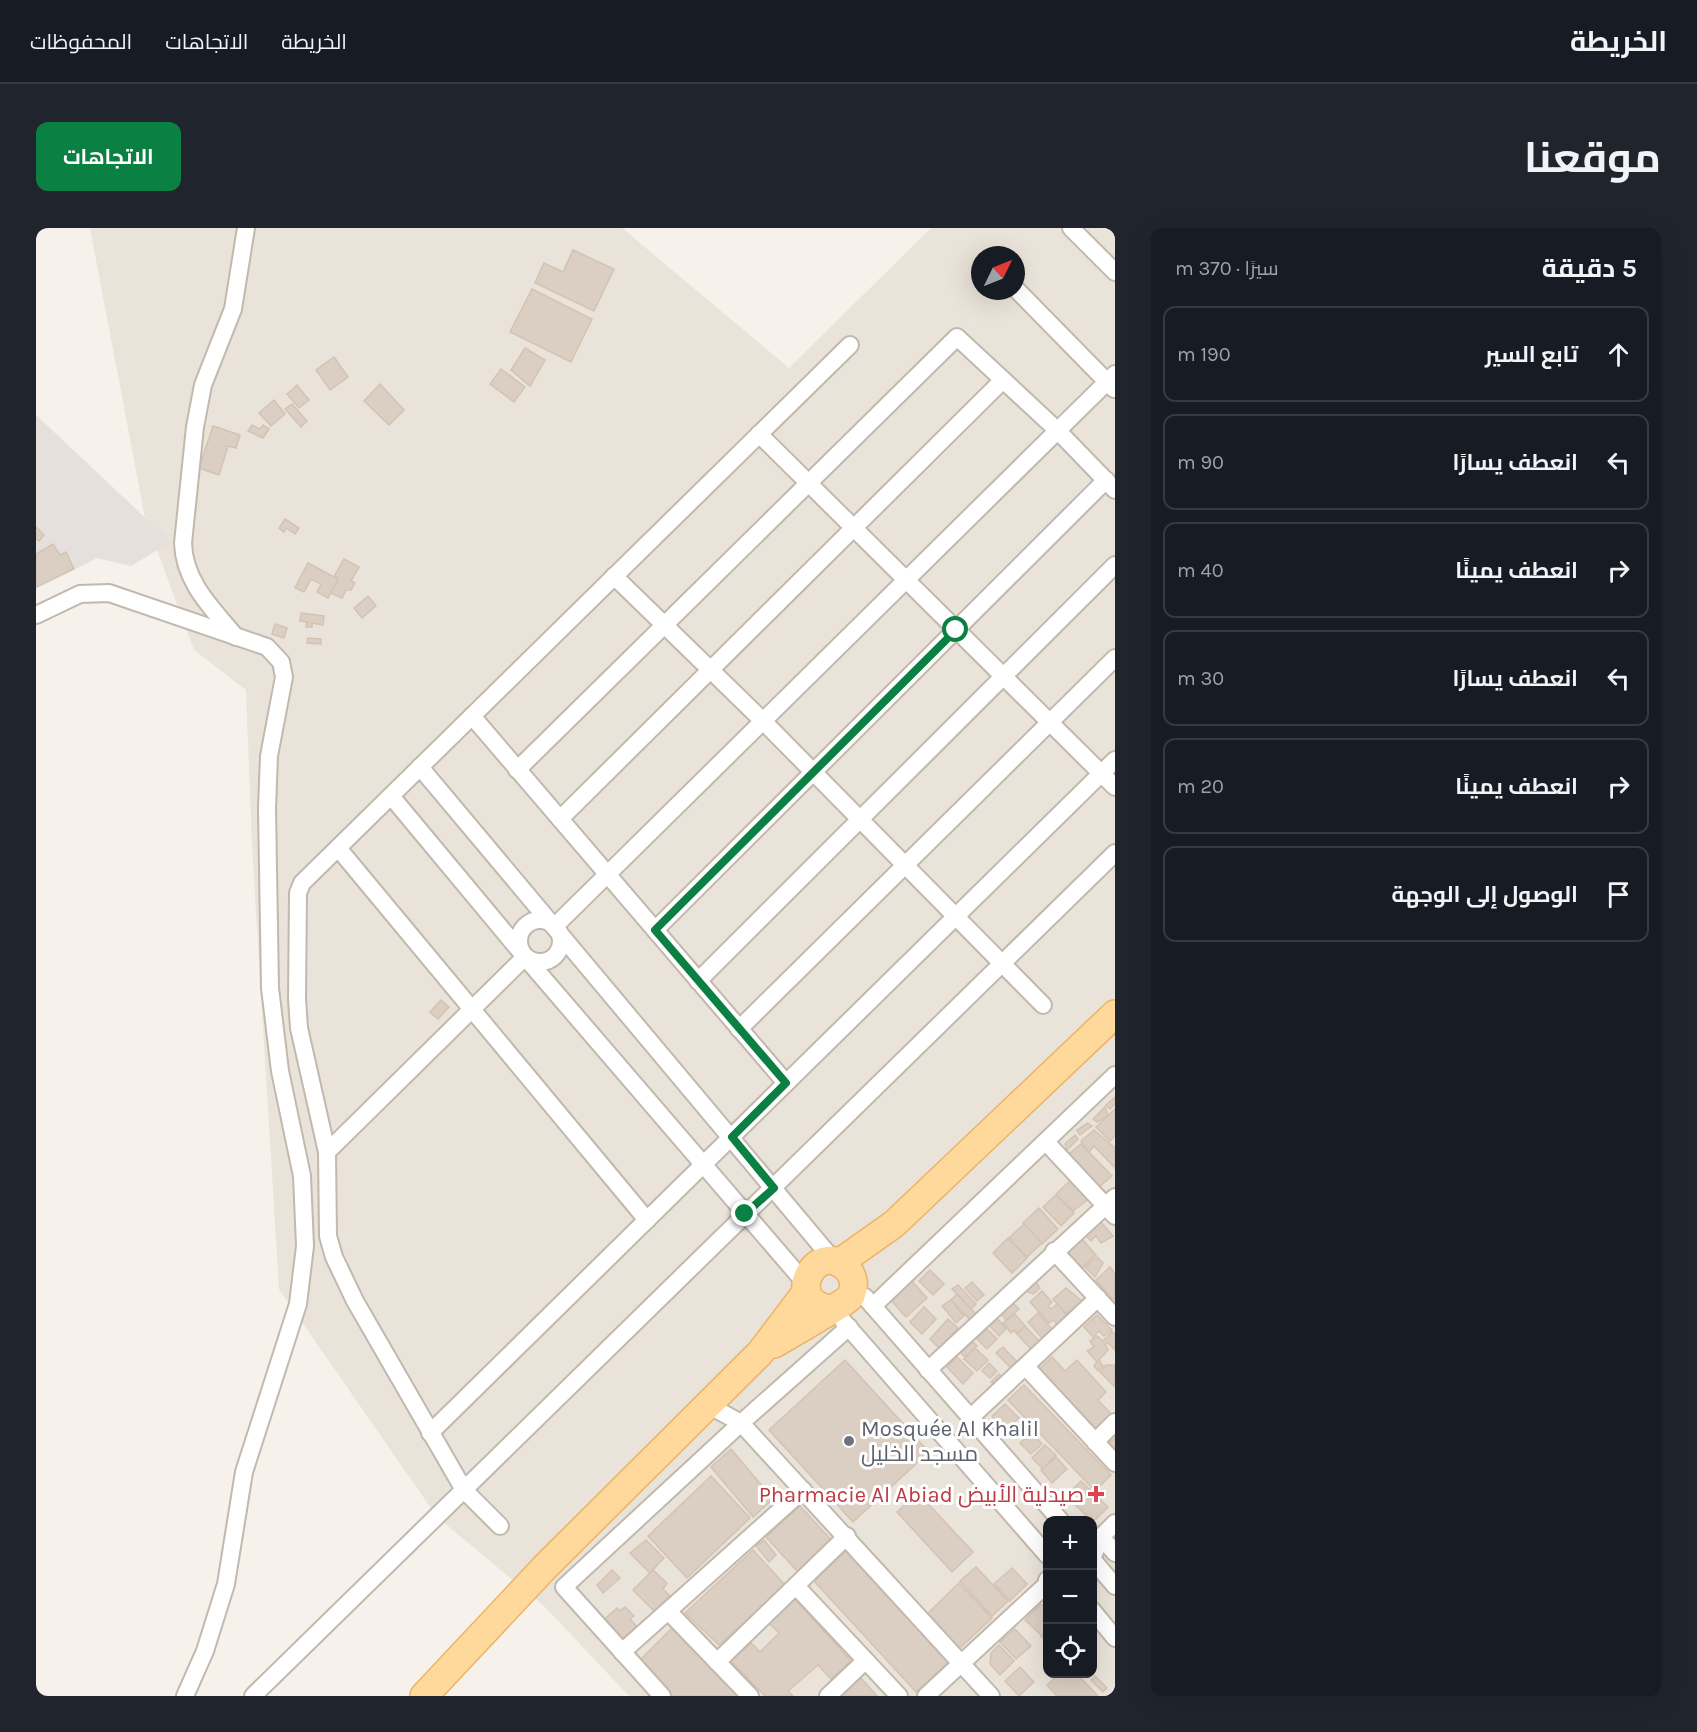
<!DOCTYPE html>
<html lang="ar">
<head>
<meta charset="utf-8">
<style>
	:root { --surface:#171b24; --page:#20242c; --text:#f1f3f6; --muted:#9ea1a6; --line:#363941; --accent:#0b8043 }
	body { margin:0; font-family:Karla,Cairo,sans-serif; background:var(--page); color:var(--text); direction:rtl }
	.controls { position:absolute; right:18px; bottom:18px; display:grid; overflow:hidden; border-radius:12px; box-shadow:0 6px 24px #0002 }
	.controls button { width:54px; height:54px; display:grid; place-items:center; padding:0; border:0; border-bottom:2px solid var(--line); background:var(--surface); color:var(--text); font:30px sans-serif }
	.compass { position:absolute; left:935px; top:18px; width:54px; height:54px; border-radius:50%; background:var(--surface); box-shadow:0 6px 24px #0002; rotate:47deg }
	.stop { position:absolute; width:18px; height:18px; margin:-14px; border:4px solid #0b8043; border-radius:50%; background:#fff }
	.stop.end { background:#0b8043; border-color:#fff; box-shadow:0 2px 6px #0008 }
	.list { margin:0; padding:0; list-style:none }
	h2 { display:flex; justify-content:space-between; align-items:center; height:78px; margin:0; padding:0 24px; font-size:26px }
	h2 small { font-size:20px; font-weight:400; color:var(--muted) }
	.list li { display:grid; grid-template-columns:39px 1fr auto; gap:18px; align-items:center; box-sizing:border-box; height:96px; margin:0 12px 12px; padding:0 12px; border:2px solid var(--line); border-radius:12px }
	.list b { display:block; font-size:22px; white-space:nowrap }
	.list em { font-size:20px; font-style:normal; color:var(--muted) }
	.icon { flex:none; width:33px; height:33px; fill:none; stroke:currentColor; stroke-width:2; stroke-linecap:round; stroke-linejoin:round }
	.map { position:relative; flex:none; width:1079px; height:1468px; overflow:hidden; direction:ltr; border-radius:12px }
	header { display:flex; align-items:center; gap:36px; box-sizing:border-box; height:84px; padding:0 30px; background:var(--surface); border-bottom:2px solid var(--line) }
	header strong { font-size:28px }
	nav { display:flex; gap:33px; margin-inline-start:auto; font-size:21px }
	.intro { display:flex; align-items:center; justify-content:space-between; box-sizing:border-box; height:144px; padding:0 36px }
	h1 { margin:0; font-size:42px }
	.button { padding:15px 27px; border-radius:12px; background:var(--accent); color:#fff; font-size:21px; font-weight:700 }
	main { display:flex; gap:36px; padding:0 36px }
	aside { flex:1; background:var(--surface); border-radius:12px; box-shadow:0 6px 24px #0002 }
	.map>svg:first-child { display:block }
</style>
</head>
<body>
<header>
<strong>الخريطة</strong>
<nav><a>الخريطة</a><a>الاتجاهات</a><a>المحفوظات</a></nav>
</header>
<div class="intro"><h1>موقعنا</h1><a class="button">الاتجاهات</a></div>
<main>
<aside>
<h2>5 دقيقة<small>سيرًا · 370 m</small></h2>
<ul class="list">
<li><svg class="icon" aria-label="ahead" viewBox="0 0 24 24"><path d="M12 20V5M6 11l6-6 6 6"/></svg><div><b>تابع السير</b></div><em>190 m</em></li>
<li><svg class="icon" aria-label="left" viewBox="0 0 24 24"><path d="M17 20v-9H6M10 6l-5 5 5 5"/></svg><div><b>انعطف يسارًا</b></div><em>90 m</em></li>
<li><svg class="icon" aria-label="right" viewBox="0 0 24 24"><path d="M7 20v-9h11M14 6l5 5-5 5"/></svg><div><b>انعطف يمينًا</b></div><em>40 m</em></li>
<li><svg class="icon" aria-label="left" viewBox="0 0 24 24"><path d="M17 20v-9H6M10 6l-5 5 5 5"/></svg><div><b>انعطف يسارًا</b></div><em>30 m</em></li>
<li><svg class="icon" aria-label="right" viewBox="0 0 24 24"><path d="M7 20v-9h11M14 6l5 5-5 5"/></svg><div><b>انعطف يمينًا</b></div><em>20 m</em></li>
<li><svg class="icon" aria-label="arrive" viewBox="0 0 24 24"><path d="M6 21V4h12l-3 4 3 4H6"/></svg><div><b>الوصول إلى الوجهة</b></div></li>
</ul>
</aside>
<div class="map">
<svg width="1079" height="1468" viewBox="0 0 1079 1468">
	<rect width="100%" height="100%" fill="#f6f1eb"/>
	<path fill="#eae3d9" fill-rule="evenodd" d="M 54,0 L 586,0 L 753,140 L 895,0 L 1079,0 L 1079,1468 L 593,1468 L 508,1378 L 401,1289 L 243,1061 L 216,618 L 210,462 L 158,422 L 109,290 ZM 944,27 L 980,27 L 980,63 L 944,63 ZM 1011,1292 L 1056,1292 L 1056,1446 L 1011,1446 Z"/>
	<polygon fill="#e6e0dc" points="0,187 135,314 95,338 61,330 0,361"/>
	<g fill="#dbcfc3" stroke="#d4c3b2" stroke-width="1.5">
		<polygon points="537,22 578,41 558,83 499,55 508,35 527,44"/>
		<polygon points="496,61 556,91 535,134 474,104"/>
		<polygon points="489,120 509,132 494,158 475,142"/>
		<polygon points="298,129 312,149 294,162 280,142"/>
		<polygon points="465,141 489,159 478,174 454,156"/>
		<polygon points="344,156 368,182 353,197 328,173"/>
		<polygon points="261,157 273,172 263,180 251,166"/>
		<polygon points="238,172 249,186 235,198 223,185"/>
		<polygon points="256,176 271,193 265,199 249,181"/>
		<polygon points="216,197 224,201 227,197 233,201 227,210 212,203"/>
		<polygon points="177,198 204,207 200,220 192,218 183,247 163,240"/>
		<polygon points="249,291 263,300 259,306 250,300 248,304 243,300"/>
		<polygon points="0,299 8,307 3,313 0,311"/>
		<polygon points="17,316 24,327 30,324 38,341 0,359 0,326"/>
		<polygon points="308,331 323,339 315,353 319,355 315,362 310,362 306,370 294,365 302,351 299,347"/>
		<polygon points="272,335 302,351 292,370 281,364 285,356 275,351 268,364 259,360"/>
		<polygon points="332,368 340,378 326,390 318,380"/>
		<polygon points="265,385 288,388 287,397 276,395 276,399 270,399 271,394 264,393"/>
		<polygon points="239,396 251,400 248,410 236,406"/>
		<polygon points="272,410 285,411 285,416 271,415"/>
		<polygon points="405,772 413,779 402,791 394,784"/>
		<polygon points="1079,869 1079,876 1074,881 1070,877"/>
		<polygon points="1069,879 1072,888 1061,894 1057,891"/>
		<polygon points="1079,881 1079,908 1074,913 1060,899"/>
		<polygon points="1052,895 1056,898 1044,907 1041,902"/>
		<polygon points="1058,902 1079,920 1079,940 1058,918 1053,924 1045,913"/>
		<polygon points="1039,907 1042,911 1031,922 1029,916"/>
		<polygon points="1045,916 1076,948 1064,958 1029,929"/>
		<polygon points="1036,951 1054,970 1037,983 1020,966"/>
		<polygon points="1020,967 1038,985 1025,998 1007,979"/>
		<polygon points="1003,980 1022,1001 1006,1016 987,995"/>
		<polygon points="1064,993 1077,1008 1065,1015 1060,1008 1055,1013 1050,1008"/>
		<polygon points="988,996 1006,1015 991,1029 973,1010"/>
		<polygon points="972,1010 991,1030 976,1045 957,1025"/>
		<polygon points="1046,1011 1060,1027 1046,1040 1032,1024"/>
		<polygon points="1061,1029 1067,1035 1059,1049 1049,1039"/>
		<polygon points="1074,1039 1079,1046 1078,1073 1060,1052"/>
		<polygon points="894,1042 908,1056 897,1067 883,1053"/>
		<polygon points="875,1052 891,1070 870,1089 854,1071"/>
		<polygon points="936,1054 948,1067 941,1073 929,1060"/>
		<polygon points="1000,1054 1004,1060 997,1066 990,1063"/>
		<polygon points="922,1057 940,1076 935,1081 916,1061"/>
		<polygon points="1030,1060 1047,1074 1030,1086 1017,1071"/>
		<polygon points="1006,1063 1016,1074 1012,1078 1015,1081 1021,1076 1032,1088 1023,1098 1017,1092 1013,1095 994,1074"/>
		<polygon points="921,1066 940,1086 934,1092 915,1072"/>
		<polygon points="915,1072 928,1088 920,1095 906,1078"/>
		<polygon points="978,1076 983,1081 970,1092 965,1086"/>
		<polygon points="888,1079 900,1091 886,1106 874,1094"/>
		<polygon points="1002,1085 1016,1101 1006,1110 992,1094"/>
		<polygon points="979,1086 989,1098 981,1106 978,1102 975,1105 967,1095"/>
		<polygon points="1061,1087 1076,1102 1068,1108 1063,1103 1057,1109 1048,1099"/>
		<polygon points="912,1091 922,1100 903,1120 894,1111"/>
		<polygon points="962,1091 970,1101 963,1108 954,1098"/>
		<polygon points="989,1098 1005,1115 997,1123 981,1106"/>
		<polygon points="951,1101 961,1111 951,1121 941,1111"/>
		<polygon points="1076,1104 1079,1106 1079,1122 1072,1115 1069,1116 1072,1122 1063,1132 1067,1138 1062,1143 1058,1138 1061,1134 1051,1123 1058,1119 1054,1113 1061,1108 1067,1113"/>
		<polygon points="937,1114 941,1118 929,1129 925,1125"/>
		<polygon points="967,1119 981,1134 975,1140 960,1125"/>
		<polygon points="939,1120 952,1132 941,1143 928,1131"/>
		<polygon points="921,1129 937,1145 927,1156 911,1139"/>
		<polygon points="1016,1129 1029,1143 1041,1132 1070,1164 1062,1172 1078,1189 1060,1205 1003,1141"/>
		<polygon points="809,1132 893,1224 817,1294 733,1202"/>
		<polygon points="953,1135 961,1143 954,1150 946,1143"/>
		<polygon points="1070,1137 1079,1137 1078,1158 1064,1144"/>
		<polygon points="963,1146 968,1151 961,1159 955,1154"/>
		<polygon points="988,1157 1075,1247 1059,1263 972,1172"/>
		<polygon points="969,1176 983,1190 969,1203 956,1188"/>
		<polygon points="996,1205 1006,1216 995,1226 984,1215"/>
		<polygon points="1079,1210 1079,1227 1070,1218"/>
		<polygon points="1009,1217 1020,1227 1007,1241 996,1230"/>
		<polygon points="695,1221 737,1271 717,1289 675,1239"/>
		<polygon points="1020,1229 1031,1241 1016,1255 1005,1242"/>
		<polygon points="675,1248 714,1290 651,1350 612,1308"/>
		<polygon points="1045,1253 1072,1279 1057,1294 1030,1268"/>
		<polygon points="882,1265 937,1324 916,1344 861,1284"/>
		<polygon points="764,1278 796,1313 762,1344 730,1309"/>
		<polygon points="610,1312 628,1330 614,1345 594,1325"/>
		<polygon points="728,1312 740,1327 733,1334 720,1318"/>
		<polygon points="717,1322 749,1357 683,1417 649,1385"/>
		<polygon points="810,1323 913,1434 880,1464 778,1353"/>
		<polygon points="940,1339 972,1373 956,1388 924,1353"/>
		<polygon points="976,1340 991,1356 974,1373 958,1356"/>
		<polygon points="576,1342 584,1350 567,1365 561,1357"/>
		<polygon points="617,1342 631,1355 627,1361 634,1368 618,1383 597,1362"/>
		<polygon points="923,1355 956,1390 923,1421 891,1386"/>
		<polygon points="756,1368 815,1433 795,1451 782,1437 752,1463 757,1468 729,1468 695,1433 715,1415 724,1424 743,1405 730,1392"/>
		<polygon points="1005,1376 1011,1382 1011,1402 1006,1408 989,1392"/>
		<polygon points="589,1379 598,1388 594,1391 602,1400 583,1416 564,1395 581,1380 584,1383"/>
		<polygon points="637,1399 704,1468 631,1468 600,1436"/>
		<polygon points="979,1401 995,1418 980,1431 964,1414"/>
		<polygon points="1011,1403 1011,1415 1005,1408"/>
		<polygon points="963,1417 978,1433 964,1447 954,1436 955,1425"/>
		<polygon points="984,1439 998,1454 983,1468 969,1453"/>
		<polygon points="1023,1446 1041,1446 1062,1468 1021,1468 1011,1457"/>
		<polygon points="1059,1448 1071,1460 1067,1464 1055,1452"/>
		<polygon points="825,1450 841,1468 804,1468"/>
	</g>
	<g fill="none" stroke-linecap="round" stroke-linejoin="round">
		<defs>
			<g id="street">
				<polyline points="1035,0 1079,44"/>
				<polyline points="980,61 1078,161"/>
				<polyline points="723,206 1079,559"/>
				<polyline points="578,348 727,493 1007,777"/>
				<polyline points="0,387 44,366 73,365 231,419 245,434 248,449 233,528 231,580 234,760 244,843 266,948 269,1018 262,1076 208,1244 190,1356 169,1423 149,1468"/>
				<path d="M 200,409 C 176,380 148,354 147,315 L 159,199 L 167,157 L 197,81 L 210,0"/>
				<polyline points="436,488 750,855"/>
				<polyline points="384,539 798,1033"/>
				<polyline points="481,542 921,109 1022,203 1079,262"/>
				<polyline points="355,568 489,729 770,1056"/>
				<polyline points="524,591 967,152"/>
				<polyline points="302,620 611,992"/>
				<circle cx="504" cy="713" r="21"/>
				<polyline points="519,698 1079,146"/>
				<polyline points="619,702 1070,252"/>
				<polyline points="662,753 1079,337"/>
				<polyline points="703,801 1079,430"/>
				<polyline points="1010,914 1079,988"/>
				<polyline points="291,924 489,729"/>
				<polyline points="1018,1023 1079,1089"/>
				<polyline points="829,1069 1024,1292"/>
				<polyline points="837,1078 1079,847"/>
				<polyline points="807,1093 1011,1327"/>
				<polyline points="990,1139 1079,1235"/>
				<polyline points="892,1142 1079,969"/>
				<polyline points="672,1177 705,1195 955,1468"/>
				<polyline points="934,1190 1062,1070"/>
				<polyline points="394,1205 1079,532"/>
				<polyline points="1059,1214 1079,1194"/>
				<polyline points="464,1298 428,1262 319,1073 298,1029 292,1008 291,924 263,800 261,771 262,665 266,655 814,117"/>
				<polyline points="1065,1309 1079,1325"/>
				<polyline points="1056,1331 1065,1309 1079,1295"/>
				<polyline points="1056,1331 1079,1358"/>
				<polyline points="760,1358 863,1468"/>
				<polyline points="1056,1382 1079,1410"/>
				<polyline points="633,1384 714,1468"/>
				<polyline points="586,1424 767,1262"/>
				<polyline points="681,1434 811,1308"/>
				<polyline points="217,1468 1079,625"/>
				<polyline points="626,1468 528,1359 705,1195 813,1099"/>
				<polyline points="792,1468 829,1433"/>
				<polyline points="890,1468 1010,1357 1011,1352"/>
			</g>
			<g id="primary">
				<polyline points="803,1035 858,996 1079,786"/>
				<path d="M 738,1116 C 750,1109 812,1074 815,1068 C 819,1059 818,1049 812,1042 C 783,1008 744,1073 794,1081"/>
				<polyline points="388,1468 509,1339 724,1125 771,1063"/>
			</g>
		</defs>
		<use href="#street" stroke="#c2b8ad" stroke-width="20"/>
		<use href="#primary" stroke="#eab465" stroke-width="30"/>
		<use href="#street" stroke="#fff" stroke-width="16"/>
		<use href="#primary" stroke="#ffd89b" stroke-width="27"/>
	</g>
	<g fill="none" stroke-linecap="round" stroke-linejoin="round">
		<polyline stroke="#0b8043" stroke-width="8" points="709,986 738,960 696,909 750,855 619,702 920,402"/>
	</g>
	<circle fill="#6b7280" stroke="#fff" stroke-width="2" cx="813" cy="1213" r="6"/>
	<path fill="#e0444e" stroke="#fff" stroke-width="2" d="M1057 1257h6v6h6v6h-6v6h-6v-6h-6v-6h6z"/>
	<g text-anchor="middle" stroke-width="6" stroke-linejoin="round" paint-order="stroke">
		<g font-size="22" fill="#5b616d" stroke="#fff" text-anchor="start">
			<text x="825" y="1208">Mosquée Al Khalil<tspan x="825" dy="25">مسجد الخليل</tspan></text>
		</g>
		<g font-size="22" fill="#be3a42" stroke="#fff" text-anchor="end">
			<text x="1048" y="1274">Pharmacie Al Abiad صيدلية الأبيض</text>
		</g>
	</g>
</svg>
<div class="controls">
<button>+</button>
<button>−</button>
<button><svg class="icon" aria-label="locate" viewBox="0 0 24 24"><circle cx="12" cy="12" r="6"/><path d="M12 2v4M12 18v4M2 12h4M18 12h4"/></svg></button>
</div>
<svg class="compass" viewBox="-18 -18 36 36"><path d="M0-13l5 13h-10z" fill="#e53935"/><path d="M0 13l5-13h-10z" fill="#9ea1a6"/></svg>
<div class="stop" style="left:920px;top:402px"></div>
<div class="stop end" style="left:709px;top:986px"></div>
</div>
</main>
</body>
</html>
